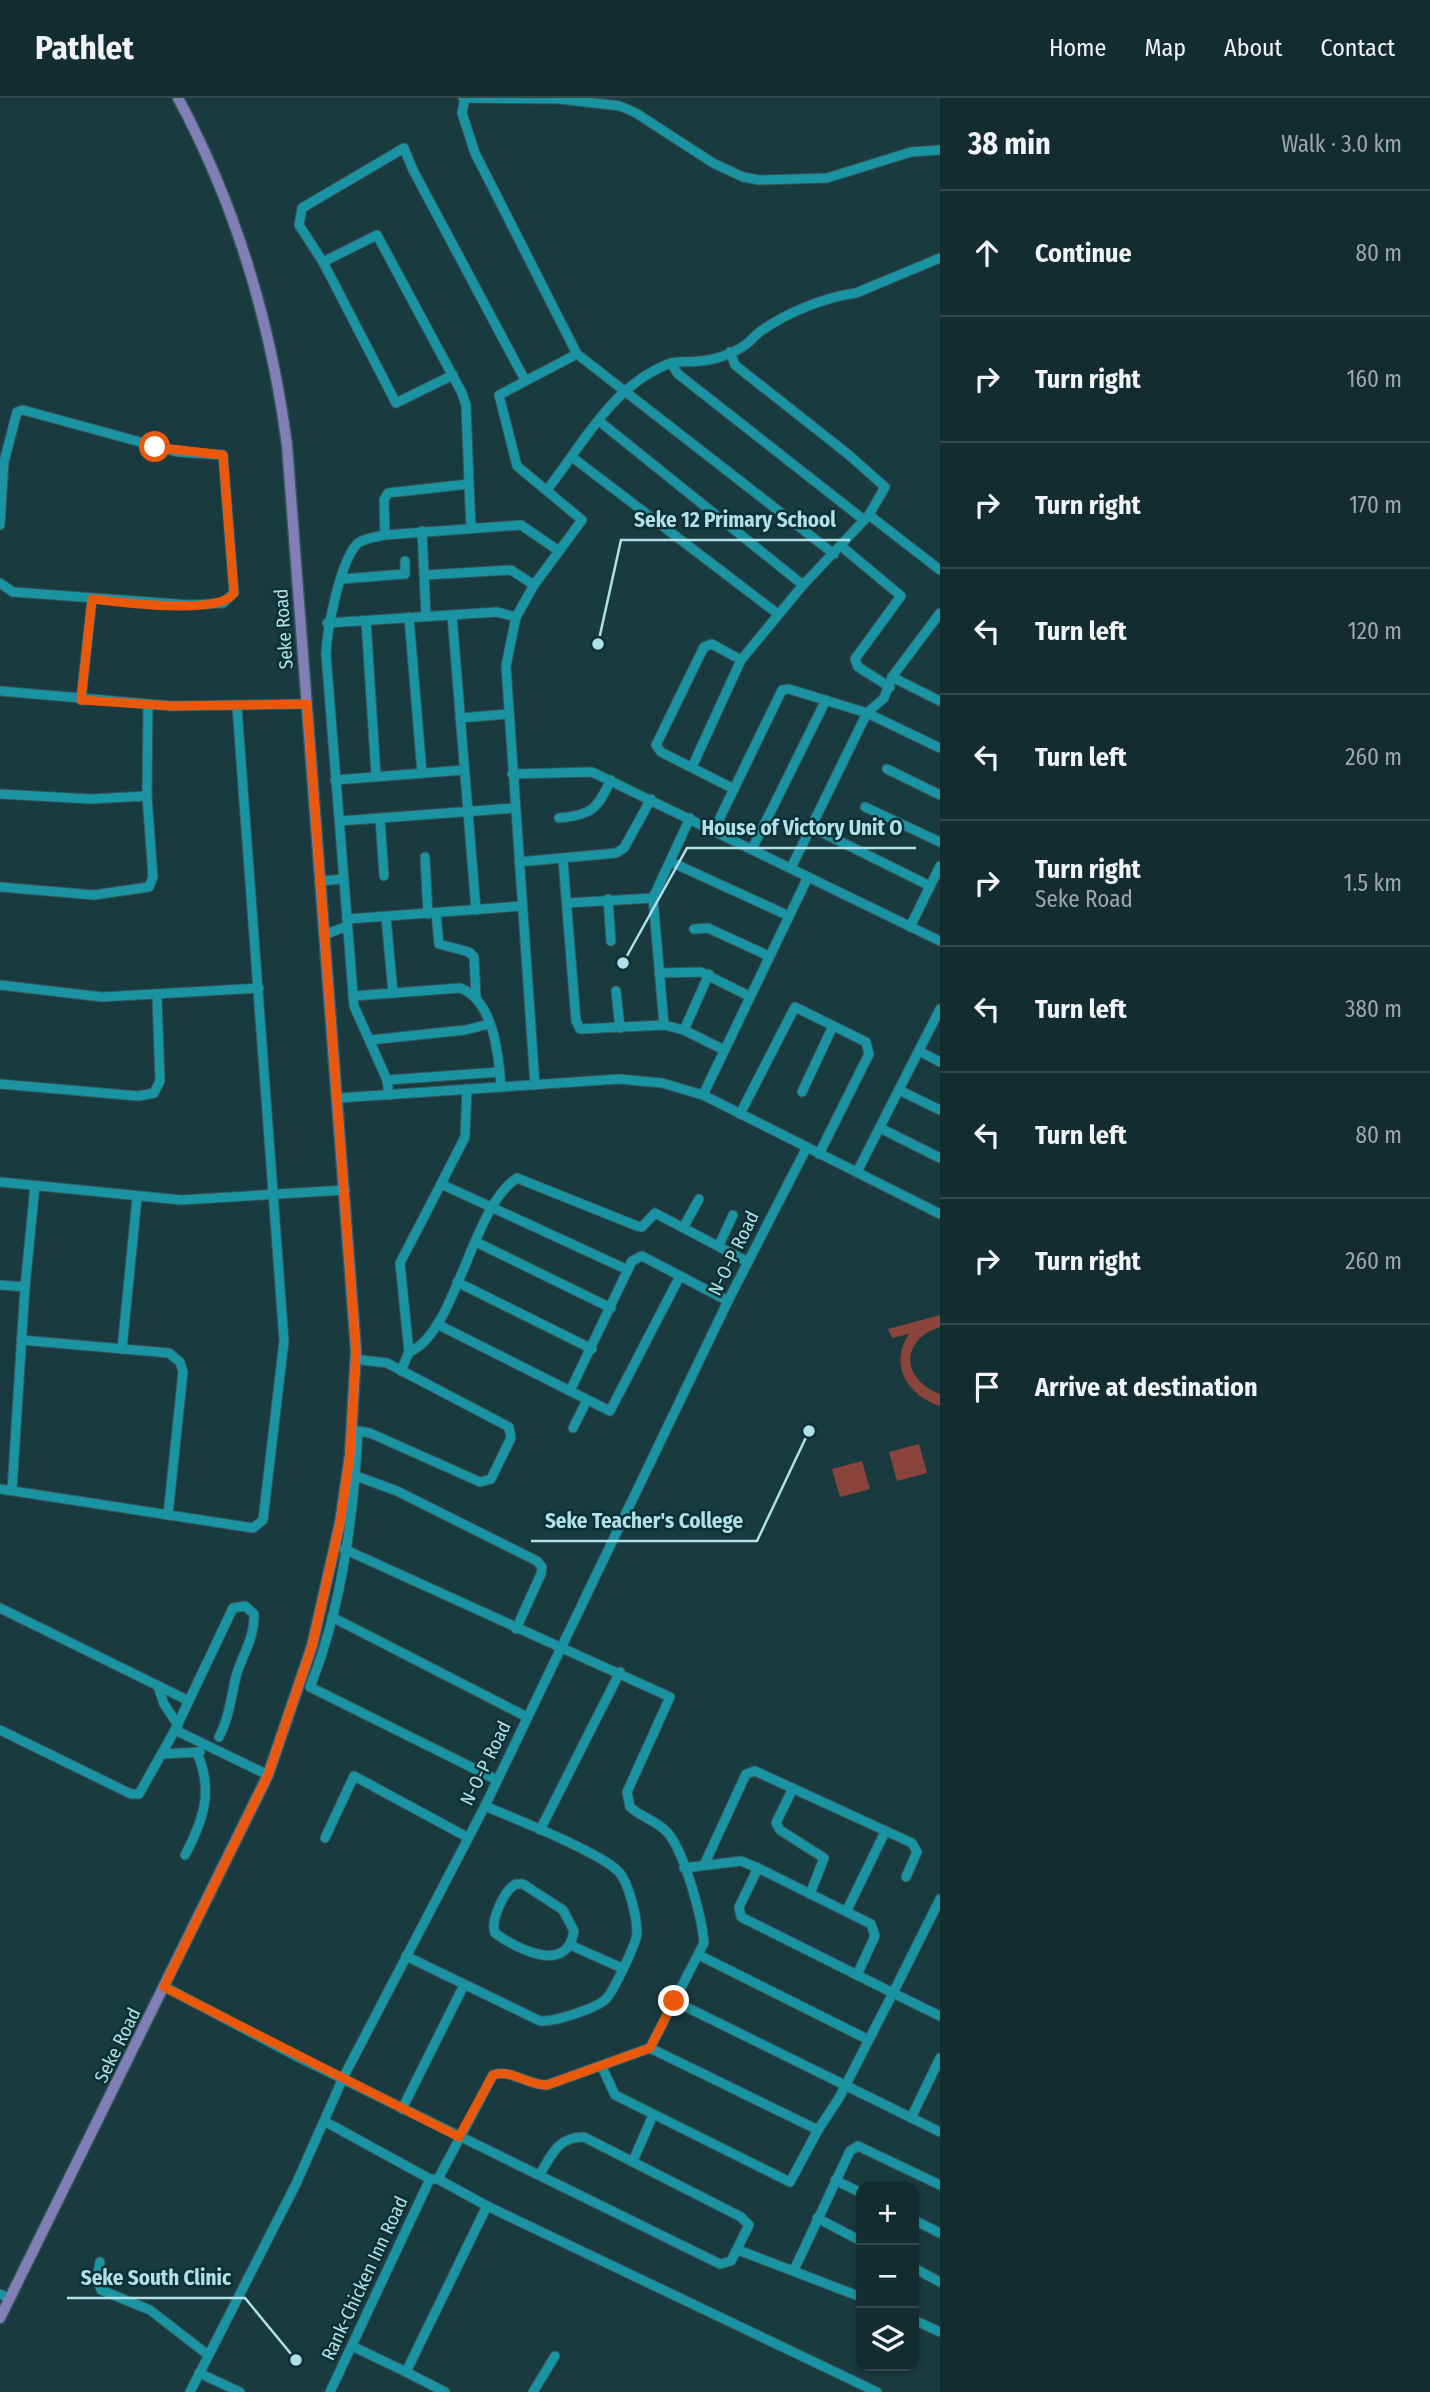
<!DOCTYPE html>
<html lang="en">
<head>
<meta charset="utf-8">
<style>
	:root { --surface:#132c2f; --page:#20383b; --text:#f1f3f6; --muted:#9da7aa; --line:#32484b }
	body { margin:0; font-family:"Fira Sans Condensed",sans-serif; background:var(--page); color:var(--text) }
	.controls { position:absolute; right:21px; bottom:21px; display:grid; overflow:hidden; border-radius:14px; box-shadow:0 2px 5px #0004 }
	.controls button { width:63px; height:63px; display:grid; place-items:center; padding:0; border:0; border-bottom:2px solid var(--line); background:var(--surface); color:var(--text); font:35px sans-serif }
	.stop { position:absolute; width:21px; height:21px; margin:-16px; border:5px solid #ea580c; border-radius:50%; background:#fff }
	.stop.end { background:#ea580c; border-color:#fff; box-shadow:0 2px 7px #0008 }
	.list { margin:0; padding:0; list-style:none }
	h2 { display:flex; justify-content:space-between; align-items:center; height:91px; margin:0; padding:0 28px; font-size:30px }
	h2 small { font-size:23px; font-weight:400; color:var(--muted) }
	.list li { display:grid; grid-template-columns:46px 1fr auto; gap:21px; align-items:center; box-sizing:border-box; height:126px; padding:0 28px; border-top:2px solid var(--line) }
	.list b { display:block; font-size:26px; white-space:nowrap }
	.list p { margin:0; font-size:23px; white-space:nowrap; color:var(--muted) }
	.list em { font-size:23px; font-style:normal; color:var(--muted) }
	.icon { flex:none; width:38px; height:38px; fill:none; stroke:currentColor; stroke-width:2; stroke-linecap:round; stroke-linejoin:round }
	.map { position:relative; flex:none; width:940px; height:2294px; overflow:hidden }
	header { display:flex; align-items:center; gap:42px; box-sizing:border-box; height:98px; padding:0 35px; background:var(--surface); border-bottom:2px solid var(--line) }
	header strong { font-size:33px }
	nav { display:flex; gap:38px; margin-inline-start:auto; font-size:24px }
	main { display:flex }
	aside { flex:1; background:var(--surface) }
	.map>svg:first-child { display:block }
</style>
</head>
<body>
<header>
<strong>Pathlet</strong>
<nav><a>Home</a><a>Map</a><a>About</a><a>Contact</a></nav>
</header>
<main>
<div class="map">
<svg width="940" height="2294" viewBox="0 0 940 2294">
	<rect width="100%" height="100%" fill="#193a3f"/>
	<g fill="#8a443c">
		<path d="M 940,1217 L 940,1229 C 900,1242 901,1281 940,1296 L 940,1308 C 908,1298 888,1267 909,1236 L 892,1240 L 888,1231 Z"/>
		<polygon points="919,1346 927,1375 897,1383 889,1354"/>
		<polygon points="862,1363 870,1391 840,1399 832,1371"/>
	</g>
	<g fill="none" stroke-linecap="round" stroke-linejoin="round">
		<defs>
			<g id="minor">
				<polyline points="463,0 560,1 620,8 636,15 713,65 743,79 759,82 827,80 911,54 940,52"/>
				<polyline points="465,0 462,15 475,55 577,256"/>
				<polyline points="323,164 377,137 462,295 466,307 469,386"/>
				<polyline points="671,265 678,276 864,422"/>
				<polyline points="453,277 396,305 323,164 299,127 302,110 404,50 413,72 525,282"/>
				<polyline points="599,323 803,487"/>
				<polyline points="572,359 778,516"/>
				<path d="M 547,392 C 583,346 611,289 668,266 C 677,262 689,265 700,263 C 714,262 733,256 745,247 C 751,243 755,237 761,233 C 786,215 825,199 856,195 L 940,160"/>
				<polyline points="869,417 940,472"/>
				<polyline points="0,427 4,364 17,314 23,312 177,354 223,357 234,495 223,505 191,507 13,494 0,485"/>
				<polyline points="422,433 426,518"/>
				<polyline points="385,437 384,402 388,395 469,386 471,429"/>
				<polyline points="841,448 901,498 855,561 858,569 890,589"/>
				<polyline points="425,477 511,472 534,487"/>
				<polyline points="342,481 405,476 405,463"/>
				<polyline points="452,517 476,812"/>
				<polyline points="409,519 422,675"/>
				<polyline points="366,523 376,677"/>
				<polyline points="327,525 497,514 516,519"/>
				<polyline points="892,579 940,515"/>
				<polyline points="0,593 172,608 307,606"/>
				<polyline points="81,602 92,501"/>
				<polyline points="460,620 508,616"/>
				<polyline points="692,669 741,562 803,487 869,417 885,389 849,357 735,267 730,254"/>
				<polyline points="887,671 940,697"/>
				<polyline points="512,676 592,674 940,843"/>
				<polyline points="335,682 464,672"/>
				<polyline points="734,691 661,654 656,647 704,549 712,546 741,562"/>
				<polyline points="0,696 91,701 147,698"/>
				<polyline points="865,709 940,744"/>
				<polyline points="380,720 384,778"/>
				<path d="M 559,720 C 592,717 597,711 611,682"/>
				<polyline points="340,723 515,710"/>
				<polyline points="811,729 930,788"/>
				<polyline points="714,732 782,592 789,591 867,615 884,600 892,579 940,603"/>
				<polyline points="752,751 826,602"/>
				<polyline points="425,759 428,816"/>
				<polyline points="563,762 576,923 580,931 664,927 684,932 724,952"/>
				<polyline points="519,764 616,755 624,750 651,701"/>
				<polyline points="671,764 789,818"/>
				<polyline points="791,770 867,615 940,650"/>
				<polyline points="320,783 344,781"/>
				<polyline points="0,789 94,797 149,789 153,779 147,698 148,607"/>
				<polyline points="608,801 611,843"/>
				<polyline points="567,805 653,800"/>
				<polyline points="436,815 439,846 469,854 474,859 476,899"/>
				<polyline points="386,819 393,895"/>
				<polyline points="347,821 522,808"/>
				<polyline points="910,829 940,768"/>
				<polyline points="694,831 708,830 769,858"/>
				<polyline points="324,837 347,828"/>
				<polyline points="659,875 701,874 749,898"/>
				<polyline points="0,887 102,899 259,890"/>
				<polyline points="616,893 620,930"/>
				<path d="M 353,898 L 460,890 C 494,902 499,959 501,989"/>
				<polyline points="664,927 653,800 690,720"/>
				<polyline points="684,932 709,876"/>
				<polyline points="370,942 465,932 489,926"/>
				<polyline points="919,953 940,964"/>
				<polyline points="387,982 500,974"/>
				<polyline points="0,986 138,998 154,995 160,983 157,898"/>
				<polyline points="535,987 506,568 516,519 534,487 582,422 517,368 499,297 577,256 834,456"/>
				<polyline points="467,991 465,1039 441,1086 628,1172"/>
				<polyline points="899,992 940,1012"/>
				<polyline points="802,994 833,928"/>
				<path d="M 389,997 L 387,982 L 354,908 L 326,556 C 327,532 340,462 358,445 C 365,440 376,439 385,437 L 521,427 L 559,453"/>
				<polyline points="703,997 808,779"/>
				<polyline points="338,1000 619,981 662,985 703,997 940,1116"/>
				<polyline points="740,1016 795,909 866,944 869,956 819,1056"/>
				<polyline points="880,1030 940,1060"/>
				<polyline points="857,1074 940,911"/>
				<polyline points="0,1084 181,1102 345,1092"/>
				<polyline points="684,1128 699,1101"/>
				<polyline points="476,1144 611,1210"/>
				<polyline points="719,1147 733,1117"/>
				<polyline points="457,1184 592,1251"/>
				<polyline points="0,1187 25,1189 35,1088"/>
				<polyline points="437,1226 610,1313 680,1178"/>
				<polyline points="21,1242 169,1255 180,1264 183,1274 168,1417"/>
				<polyline points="122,1251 137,1100"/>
				<polyline points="409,1254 400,1165 441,1086"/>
				<path d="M 362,1262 L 387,1265 L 509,1329 L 511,1340 L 491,1381 L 480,1384 L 370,1335 L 358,1333 C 354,1415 341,1512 310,1589 L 497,1682"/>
				<path d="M 401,1273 L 409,1254 C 456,1236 472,1108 517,1080 L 637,1128 L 642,1129 L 655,1115 L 748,1164"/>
				<polyline points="570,1293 632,1163 642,1158 728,1203"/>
				<polyline points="573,1330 587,1302"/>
				<polyline points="356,1378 397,1393 537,1463 542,1469 541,1476 516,1531"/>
				<polyline points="0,1391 253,1430 263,1422 284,1243 237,609"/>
				<polyline points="12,1392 25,1189"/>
				<path d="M 344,1451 L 670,1599 L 627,1694 L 630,1709 C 641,1719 657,1723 667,1734 C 684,1752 702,1819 704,1845 L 650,1950"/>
				<polyline points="0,1510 187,1602"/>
				<polyline points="332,1519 527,1619"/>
				<polyline points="158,1588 164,1606 178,1627"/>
				<path d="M 0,1632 L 131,1696 L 139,1696 L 175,1632 L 233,1510 L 245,1508 L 254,1516 C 255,1538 244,1554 237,1575 C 231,1597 230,1618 219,1639"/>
				<polyline points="175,1632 268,1677"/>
				<polyline points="162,1656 200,1654"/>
				<polyline points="793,1690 776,1725 780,1732 824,1760 810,1796"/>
				<polyline points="540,1732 620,1574"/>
				<polyline points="325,1740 354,1678 467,1739"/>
				<path d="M 185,1757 C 203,1723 214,1693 197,1655"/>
				<polyline points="705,1765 746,1676 755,1673 912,1745 917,1754 906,1779"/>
				<polyline points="758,1770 871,1826 875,1838 857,1877"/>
				<path d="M 516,1786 L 523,1786 L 563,1812 L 574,1833 C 567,1878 516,1850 495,1835 C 490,1823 504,1792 516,1786 Z"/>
				<polyline points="940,1801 893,1895 940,1918"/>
				<polyline points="847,1812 885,1734"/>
				<polyline points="570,1847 622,1870"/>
				<polyline points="699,1857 867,1941"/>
				<path d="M 406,1858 L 540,1923 C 554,1924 594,1911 605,1902 C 613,1895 637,1844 637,1835 C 637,1820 629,1785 619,1774 C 600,1754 513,1720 485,1708"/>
				<path d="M 165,1889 L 296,1958 L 720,2166 L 731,2163 L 749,2127 L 741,2119 L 584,2039 C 558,2039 552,2056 540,2076"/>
				<polyline points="674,1903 940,2034"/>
				<polyline points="602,1969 615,1997 790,2084 818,2032"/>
				<polyline points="402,2011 464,1887"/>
				<polyline points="911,2020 940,1960"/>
				<polyline points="324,2023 430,2081 438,2081 487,2108 877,2294"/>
				<polyline points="633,2063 653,2017"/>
				<path d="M 438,2081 L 493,1977 C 510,1970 529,1988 547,1987 L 650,1950 L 818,2032 L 839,2000 L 893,1895 L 741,1819 L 739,1809 L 758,1770 L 741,1763 L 684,1770"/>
				<polyline points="835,2082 861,2095"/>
				<polyline points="817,2120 861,2143"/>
				<polyline points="914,2122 940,2135"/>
				<polyline points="738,2152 861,2199"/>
				<polyline points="100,2164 97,2181 101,2192 150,2212 208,2257"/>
				<polyline points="914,2170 940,2184"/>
				<polyline points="794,2172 850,2053 858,2048 940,2087"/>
				<polyline points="0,2196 10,2201"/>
				<polyline points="914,2222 940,2234"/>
				<polyline points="352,2248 406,2274"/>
				<polyline points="199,2275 240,2294"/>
				<polyline points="190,2294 296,2086 343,1980 485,1708 728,1203 807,1049"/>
				<polyline points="330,2294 430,2081"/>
				<polyline points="445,2294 406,2274 487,2108"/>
				<polyline points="533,2294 555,2258"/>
			</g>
			<path id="major" d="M 0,2220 L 268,1677 L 312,1548 L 340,1425 L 350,1357 L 356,1253 L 287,347 C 271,226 236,108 178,0"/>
		</defs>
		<use href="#minor" stroke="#32575c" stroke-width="11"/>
		<use href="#major" stroke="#32575c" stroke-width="13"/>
		<use href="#minor" stroke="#1a93a2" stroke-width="9"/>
		<use href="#major" stroke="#827fb7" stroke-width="10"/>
	</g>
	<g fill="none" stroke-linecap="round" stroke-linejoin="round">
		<path stroke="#ea580c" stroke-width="9" d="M 155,349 L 223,357 L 234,495 C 219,518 119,504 92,501 L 81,602 L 172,608 L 307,606 L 356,1253 L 350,1357 L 340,1425 L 312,1548 L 268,1677 L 164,1889 L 459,2039 L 493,1977 C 510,1970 529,1988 547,1987 L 650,1950 L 674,1903"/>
	</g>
	<g text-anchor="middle" stroke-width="5" stroke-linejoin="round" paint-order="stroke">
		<g font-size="19" fill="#b1e1e8" stroke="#0d3035">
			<text transform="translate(283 531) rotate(-94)" y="7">Seke Road</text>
			<text transform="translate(733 1155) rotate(-64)" y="7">N-O-P Road</text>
			<text transform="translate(485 1665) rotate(-64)" y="7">N-O-P Road</text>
			<text transform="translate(117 1947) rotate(-64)" y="7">Seke Road</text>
			<text transform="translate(364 2180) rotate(-65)" y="7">Rank-Chicken Inn Road</text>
		</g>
	</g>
	<path fill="none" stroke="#b1e1e8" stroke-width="2.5" d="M598 546L621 442H850M623 865L687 750H916M809 1333L757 1443H531M296 2262L245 2200H67"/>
	<g fill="#b1e1e8" stroke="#0d3035" stroke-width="2.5">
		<circle cx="598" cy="546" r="7"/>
		<circle cx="623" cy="865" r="7"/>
		<circle cx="809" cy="1333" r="7"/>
		<circle cx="296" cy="2262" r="7"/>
	</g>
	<g font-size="21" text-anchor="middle" font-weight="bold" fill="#b1e1e8" stroke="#0d3035" stroke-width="5" stroke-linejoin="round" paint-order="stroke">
		<text x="735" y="429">Seke 12 Primary School</text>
		<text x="802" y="737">House of Victory Unit O</text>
		<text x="644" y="1430">Seke Teacher's College</text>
		<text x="156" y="2187">Seke South Clinic</text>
	</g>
</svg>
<div class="controls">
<button>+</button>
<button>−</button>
<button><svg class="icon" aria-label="layers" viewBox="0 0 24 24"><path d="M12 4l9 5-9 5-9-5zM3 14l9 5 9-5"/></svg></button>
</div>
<div class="stop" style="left:155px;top:349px"></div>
<div class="stop end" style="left:674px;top:1903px"></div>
</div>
<aside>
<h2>38 min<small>Walk · 3.0 km</small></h2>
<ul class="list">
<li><svg class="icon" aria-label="ahead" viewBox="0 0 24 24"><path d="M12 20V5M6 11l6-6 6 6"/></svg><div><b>Continue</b></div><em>80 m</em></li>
<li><svg class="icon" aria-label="right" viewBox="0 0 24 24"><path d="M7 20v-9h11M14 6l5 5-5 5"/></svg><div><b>Turn right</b></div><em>160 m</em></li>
<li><svg class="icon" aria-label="right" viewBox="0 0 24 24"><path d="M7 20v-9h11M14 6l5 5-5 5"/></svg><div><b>Turn right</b></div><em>170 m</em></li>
<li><svg class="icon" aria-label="left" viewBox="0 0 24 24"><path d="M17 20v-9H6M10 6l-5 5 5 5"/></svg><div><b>Turn left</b></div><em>120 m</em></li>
<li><svg class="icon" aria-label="left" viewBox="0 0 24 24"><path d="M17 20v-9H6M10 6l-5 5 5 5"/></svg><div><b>Turn left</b></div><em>260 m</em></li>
<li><svg class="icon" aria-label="right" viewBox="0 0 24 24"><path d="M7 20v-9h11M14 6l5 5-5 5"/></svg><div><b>Turn right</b><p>Seke Road</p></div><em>1.5 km</em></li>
<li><svg class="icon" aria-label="left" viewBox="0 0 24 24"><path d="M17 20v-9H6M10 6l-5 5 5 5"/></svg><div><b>Turn left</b></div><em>380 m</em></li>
<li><svg class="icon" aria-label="left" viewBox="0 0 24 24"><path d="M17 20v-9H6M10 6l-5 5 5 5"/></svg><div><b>Turn left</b></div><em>80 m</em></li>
<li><svg class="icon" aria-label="right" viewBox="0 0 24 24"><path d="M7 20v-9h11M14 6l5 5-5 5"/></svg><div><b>Turn right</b></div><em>260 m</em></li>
<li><svg class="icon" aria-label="arrive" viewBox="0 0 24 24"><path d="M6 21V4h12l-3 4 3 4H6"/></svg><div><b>Arrive at destination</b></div></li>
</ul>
</aside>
</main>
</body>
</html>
